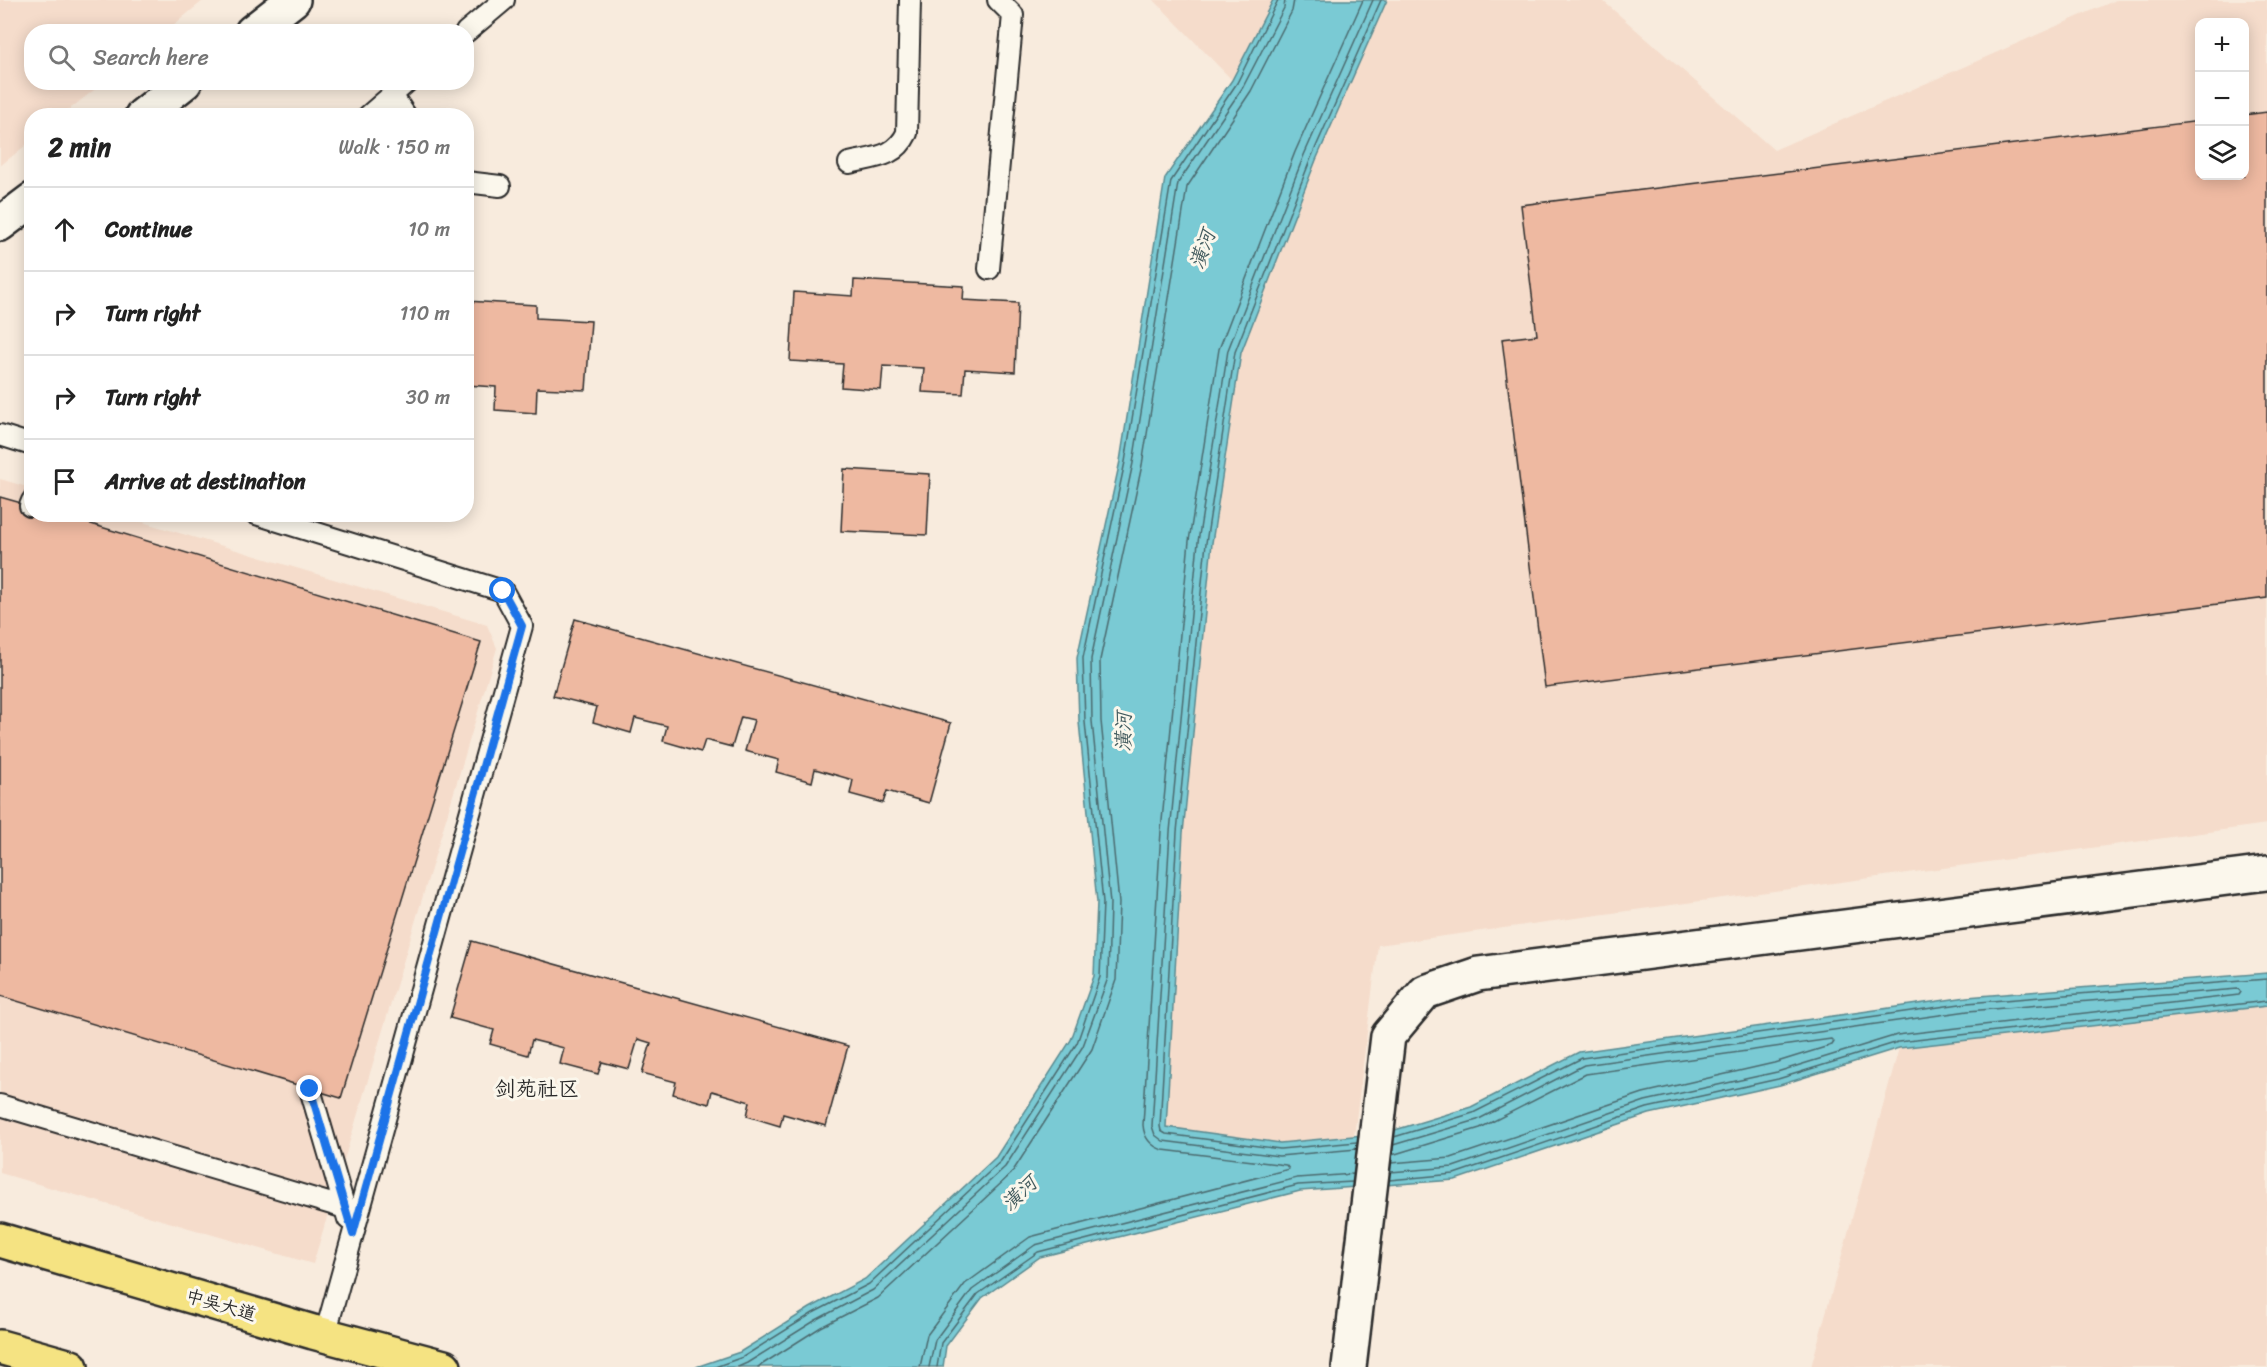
<!DOCTYPE html>
<html lang="en">
<head>
<meta charset="utf-8">
<style>
	:root { --surface:#fff; --page:#f2f2f2; --text:#222; --muted:#767676; --line:#e0e0e0 }
	body { margin:0; font-family:Sriracha,"LXGW WenKai TC",sans-serif; background:var(--page); color:var(--text) }
	.controls { position:absolute; right:18px; top:18px; display:grid; overflow:hidden; border-radius:12px; box-shadow:0 3px 15px #0003 }
	.controls button { width:54px; height:54px; display:grid; place-items:center; padding:0; border:0; border-bottom:2px solid var(--line); background:var(--surface); color:var(--text); font:30px sans-serif }
	.stop { position:absolute; width:18px; height:18px; margin:-14px; border:4px solid #1a73e8; border-radius:50%; background:#fff }
	.stop.end { background:#1a73e8; border-color:#fff; box-shadow:0 2px 6px #0008 }
	.list { margin:0; padding:0; list-style:none }
	h2 { display:flex; justify-content:space-between; align-items:center; height:78px; margin:0; padding:0 24px; font-size:26px }
	h2 small { font-size:20px; font-weight:400; color:var(--muted) }
	.list li { display:grid; grid-template-columns:39px 1fr auto; gap:18px; align-items:center; box-sizing:border-box; height:84px; padding:0 24px; border-top:2px solid var(--line) }
	.list b { display:block; font-size:22px; white-space:nowrap }
	.list em { font-size:20px; font-style:normal; color:var(--muted) }
	.icon { flex:none; width:33px; height:33px; fill:none; stroke:currentColor; stroke-width:2; stroke-linecap:round; stroke-linejoin:round }
	.map { position:relative; flex:none; width:2267px; height:1367px; overflow:hidden }
	.search { position:absolute; background:var(--surface); box-shadow:0 3px 15px #0003; left:24px; top:24px; width:450px; height:66px; display:flex; align-items:center; gap:15px; box-sizing:border-box; padding:0 21px; border-radius:24px; color:var(--muted); font-size:22px }
	.panel { position:absolute; background:var(--surface); box-shadow:0 3px 15px #0003; left:24px; top:108px; width:450px; height:414px; border-radius:24px }
	.map>svg:first-child { display:block }
</style>
</head>
<body>
<div class="map">
<svg width="2267" height="1367" viewBox="0 0 2267 1367">
	<rect width="100%" height="100%" fill="#f8ebdd"/>
	<filter id="ink" filterUnits="userSpaceOnUse"><feTurbulence type="fractalNoise" baseFrequency=".0167" numOctaves="2"/><feDisplacementMap in="SourceGraphic" scale="12" xChannelSelector="R" yChannelSelector="G"/><feConvolveMatrix kernelMatrix="1 2 1 2 8 2 1 2 1" color-interpolation-filters="sRGB"/></filter>
	<g filter="url(#ink)">
		<g fill="#f5dccb" fill-rule="evenodd">
			<polygon points="0,0 204,0 166,31 32,32 32,82 103,83 62,115 32,116 31,141 0,166"/>
			<polygon points="1154,0 1273,0 1232,80"/>
			<path d="M 1387,0 L 1602,0 L 1774,150 L 2116,0 L 2267,0 L 2267,824 L 1378,945 L 1354,1136 L 1280,1143 L 1165,1128 L 1183,833 L 1212,543 L 1241,353 L 1316,160 ZM 2200,22 L 2244,22 L 2244,176 L 2200,176 Z"/>
			<polygon points="0,479 31,488 32,514 119,515 487,625 497,648 313,1264 0,1173"/>
			<polygon points="2267,1006 2267,1367 1811,1367 1899,1048"/>
		</g>
		<polygon fill="#7acad4" stroke="#5a8a90" stroke-width="1.5" points="1273,0 1387,0 1316,160 1241,353 1212,543 1183,833 1166,1127 1280,1143 1385,1133 1471,1107 1579,1052 1967,997 2267,973 2267,1006 1899,1048 1780,1085 1649,1114 1455,1180 1300,1191 1040,1257 982,1298 946,1346 943,1367 696,1367 740,1352 810,1308 865,1279 996,1157 1071,1040 1094,976 1097,902 1079,722 1077,658 1120,461 1165,178 1232,80"/>
		<g fill="none" stroke-linecap="round" stroke-linejoin="round">
			<g stroke="#4b6b6f" stroke-width="1.5">
				<polyline points="1394,1137 1473,1113 1582,1058 1967,1003 2267,979"/>
				<polyline points="1357,1142 1280,1149 1166,1134 1161,1131 1160,1126 1177,832 1206,543 1235,352 1311,158 1381,0"/>
				<polyline points="1357,1149 1279,1156 1163,1141 1155,1135 1152,1126 1170,832 1198,542 1228,350 1304,155 1373,0"/>
				<polyline points="1391,1163 1451,1158 1643,1093 1774,1063 1832,1045 1834,1042 1831,1039 1586,1074 1480,1128 1392,1155"/>
				<polyline points="1390,1172 1453,1167 1645,1101 1777,1072 1897,1035 2239,995 2241,992 2238,989 1968,1011 1584,1065 1477,1120 1393,1145"/>
				<polyline points="1389,1180 1454,1174 1647,1108 1778,1079 1898,1042 2267,1001"/>
				<polyline points="715,1367 743,1357 813,1313 869,1284 1001,1161 1077,1043 1100,977 1103,902 1085,722 1083,658 1125,462 1171,181 1237,83 1278,0"/>
				<polyline points="738,1367 747,1363 816,1320 873,1290 1005,1167 1083,1046 1108,978 1110,903 1092,721 1091,659 1133,463 1178,183 1243,87 1284,8 1285,0"/>
				<polyline points="758,1367 821,1327 878,1298 1011,1174 1092,1049 1116,980 1119,903 1101,721 1100,660 1142,465 1187,187 1251,91 1292,11 1294,0"/>
				<path d="M 920,1367 L 927,1335 L 965,1284 L 1030,1237 L 1289,1169 L 1286,1165 L 1163,1150 C 1150,1146 1144,1138 1143,1125 L 1161,831 L 1189,541 L 1219,349 L 1295,152 L 1363,0"/>
				<polyline points="929,1367 935,1340 972,1290 1035,1245 1297,1178 1354,1174"/>
				<polyline points="937,1367 941,1343 978,1294 1038,1252 1298,1185 1353,1182"/>
			</g>
		</g>
		<g fill="#eeb9a1" stroke="#2b2b2b" stroke-width="1.5">
			<polygon points="2267,112 2267,598 1545,687 1502,339 1537,335 1521,205 2200,121 2200,176 2244,176 2244,115"/>
			<polygon points="854,280 964,286 963,300 1018,303 1015,372 965,369 963,394 922,392 924,368 883,366 881,390 841,387 843,364 790,361 794,292 853,296"/>
			<polygon points="466,301 536,305 536,318 591,321 586,390 537,388 536,413 495,410 496,387 466,385"/>
			<polygon points="844,469 930,474 927,535 841,531"/>
			<polygon points="0,497 32,506 32,514 58,514 481,642 341,1098 0,996"/>
			<polygon points="575,619 951,723 929,803 887,791 883,803 850,794 853,780 815,769 812,782 776,772 779,760 745,751 754,720 741,717 732,747 705,740 701,752 663,741 667,726 635,718 631,733 593,722 597,707 553,696"/>
			<polygon points="472,941 848,1046 826,1126 783,1114 780,1126 747,1116 750,1102 712,1091 709,1104 673,1094 676,1082 642,1073 651,1043 638,1039 629,1069 602,1062 598,1074 560,1064 564,1048 532,1040 528,1055 490,1044 494,1030 450,1018"/>
		</g>
		<g fill="none" stroke-linecap="round" stroke-linejoin="round">
			<defs>
				<g id="lane">
					<polyline points="466,32 504,0"/>
					<polyline points="392,95 406,116"/>
					<polyline points="368,116 407,82"/>
					<path d="M 849,163 C 874,157 895,158 907,133 L 910,0"/>
					<polyline points="466,182 500,186"/>
					<polyline points="989,269 1013,15 998,0"/>
					<polyline points="0,435 32,445"/>
					<polyline points="30,506 32,501"/>
					<polyline points="256,514 503,591 522,626 325,1335"/>
					<polyline points="310,1089 348,1219"/>
					<polyline points="0,1105 345,1208"/>
				</g>
				<g id="street">
					<polyline points="252,32 293,0"/>
					<polyline points="142,116 185,82"/>
					<polyline points="0,224 32,200"/>
					<polyline points="1349,1367 1388,1036 1425,992 1478,974 2267,873"/>
				</g>
				<g id="primary">
					<polyline points="0,1240 313,1332 444,1367"/>
					<polyline points="0,1347 71,1367"/>
				</g>
			</defs>
			<use href="#lane" stroke="#2b2b2b" stroke-width="24"/>
			<use href="#street" stroke="#2b2b2b" stroke-width="38"/>
			<use href="#primary" stroke="#2b2b2b" stroke-width="38"/>
			<use href="#lane" stroke="#fbf7ec" stroke-width="20"/>
			<use href="#street" stroke="#fbf7ec" stroke-width="33"/>
			<use href="#primary" stroke="#f5e382" stroke-width="33"/>
		</g>
	</g>
	<g fill="none" stroke-linecap="round" stroke-linejoin="round" filter="url(#ink)">
		<polyline stroke="#1a73e8" stroke-width="8" points="310,1089 353,1234 522,626 503,591"/>
	</g>
	<g text-anchor="middle" stroke-width="6" stroke-linejoin="round" paint-order="stroke">
		<g font-size="18" fill="#2b2b2b" stroke="#fbf7ec">
			<text transform="translate(221 1305) rotate(16)" y="6">中吴大道</text>
		</g>
		<g font-size="20" font-style="italic" fill="#435b5e" stroke="#fbf7ec">
			<text transform="translate(1202 249) rotate(-70)" y="7">潢河</text>
			<text transform="translate(1123 732) rotate(-89)" y="7">潢河</text>
			<text transform="translate(1019 1193) rotate(-43)" y="7">潢河</text>
		</g>
		<g font-size="21" fill="#2b2b2b" stroke="#fbf7ec">
			<text x="537" y="1096">剑苑社区</text>
		</g>
	</g>
</svg>
<div class="controls">
<button>+</button>
<button>−</button>
<button><svg class="icon" aria-label="layers" viewBox="0 0 24 24"><path d="M12 4l9 5-9 5-9-5zM3 14l9 5 9-5"/></svg></button>
</div>
<div class="stop" style="left:503px;top:591px"></div>
<div class="stop end" style="left:310px;top:1089px"></div>
<div class="search"><svg class="icon" aria-label="search" viewBox="0 0 24 24"><circle cx="10" cy="10" r="6"/><path d="M15 15l6 6"/></svg>Search here</div>
<section class="panel">
<h2>2 min<small>Walk · 150 m</small></h2>
<ul class="list">
<li><svg class="icon" aria-label="ahead" viewBox="0 0 24 24"><path d="M12 20V5M6 11l6-6 6 6"/></svg><div><b>Continue</b></div><em>10 m</em></li>
<li><svg class="icon" aria-label="right" viewBox="0 0 24 24"><path d="M7 20v-9h11M14 6l5 5-5 5"/></svg><div><b>Turn right</b></div><em>110 m</em></li>
<li><svg class="icon" aria-label="right" viewBox="0 0 24 24"><path d="M7 20v-9h11M14 6l5 5-5 5"/></svg><div><b>Turn right</b></div><em>30 m</em></li>
<li><svg class="icon" aria-label="arrive" viewBox="0 0 24 24"><path d="M6 21V4h12l-3 4 3 4H6"/></svg><div><b>Arrive at destination</b></div></li>
</ul>
</section>
</div>
</body>
</html>
